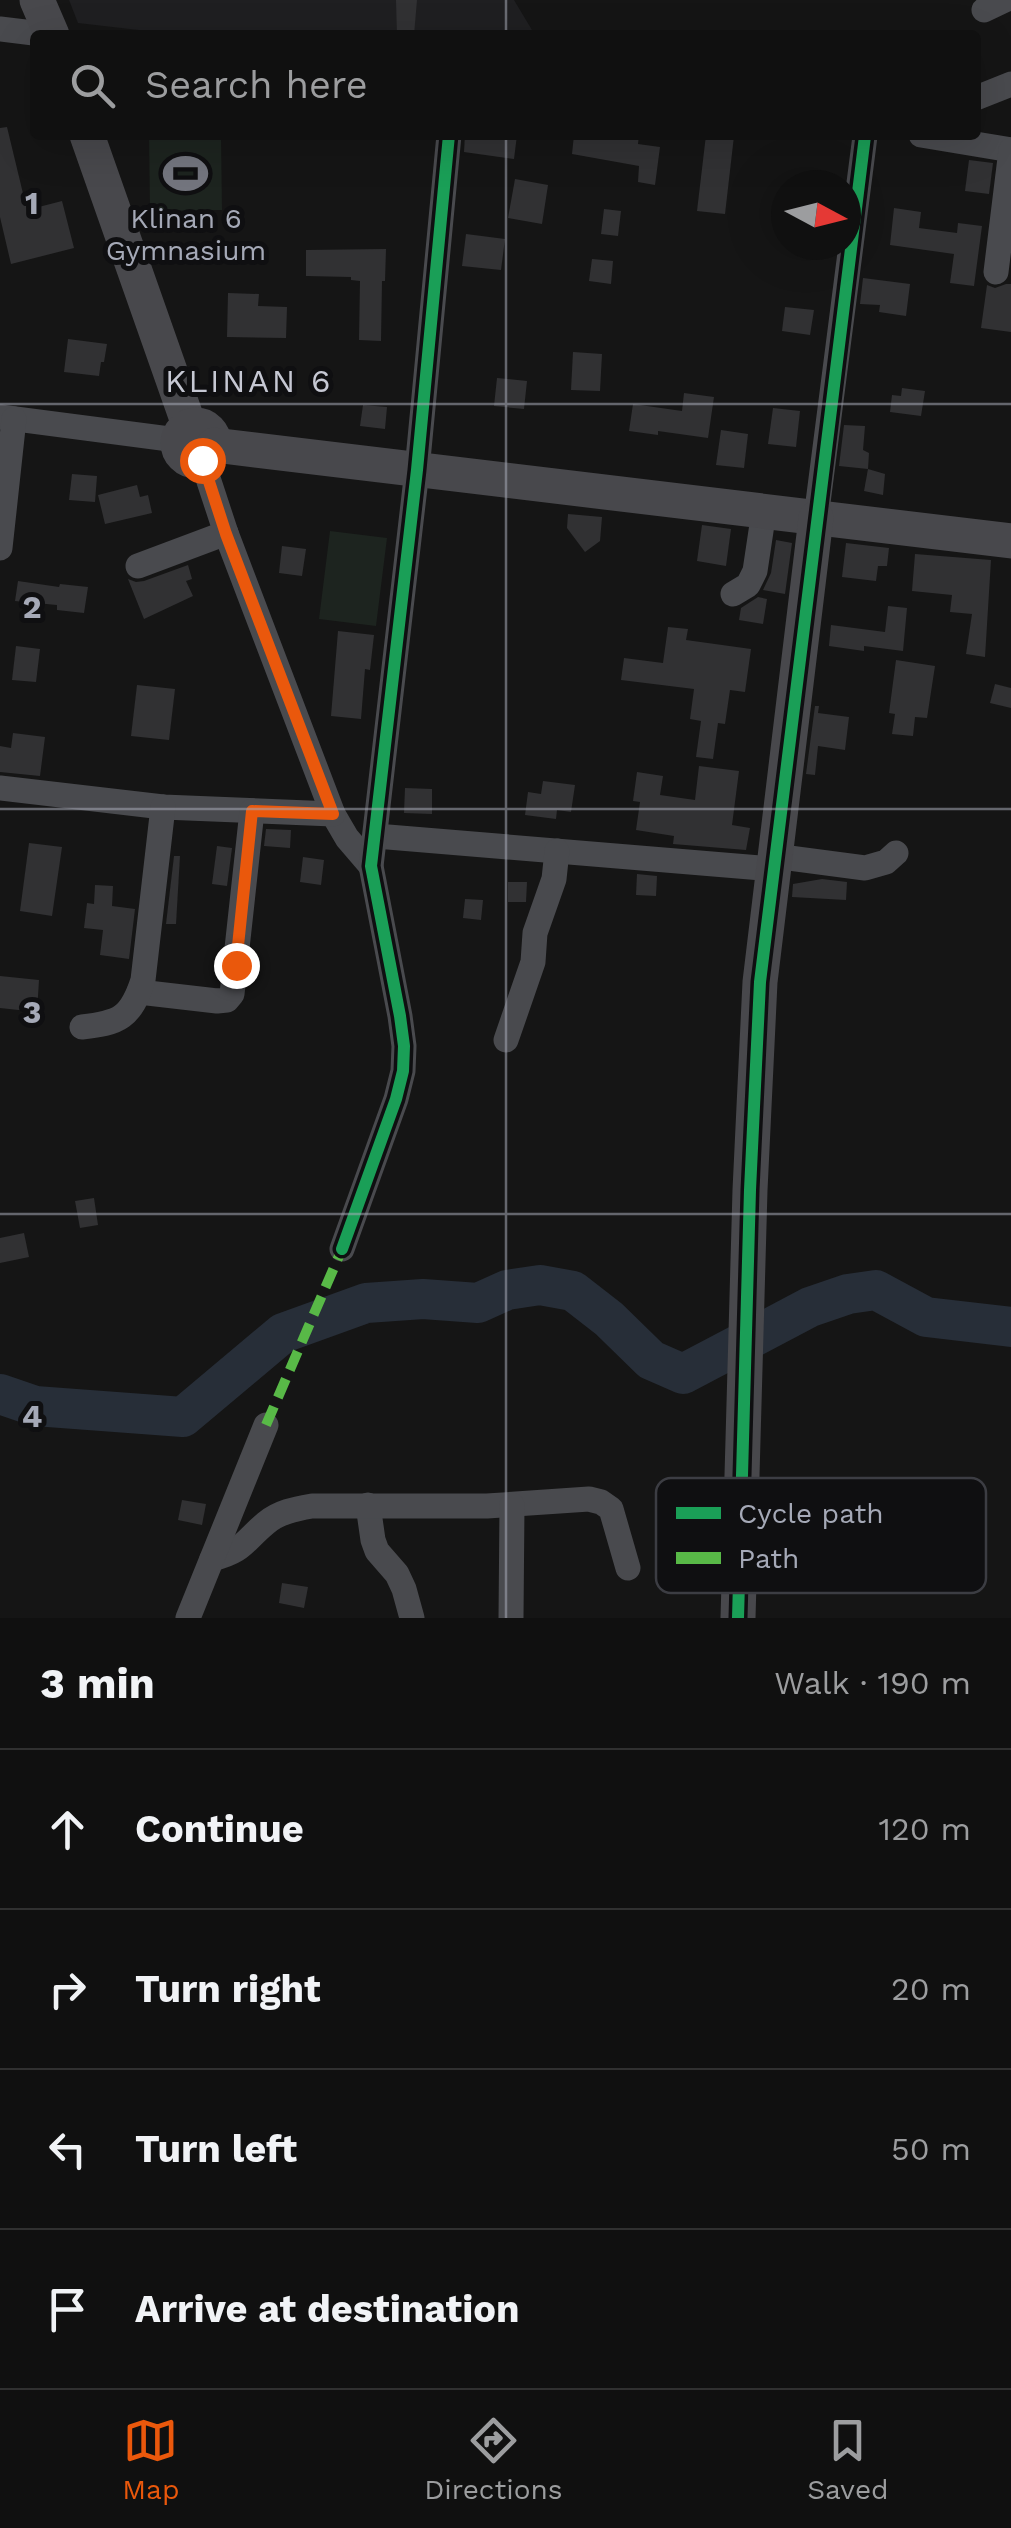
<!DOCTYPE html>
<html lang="en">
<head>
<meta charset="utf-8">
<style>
	:root { --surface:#101010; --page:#1e1e1e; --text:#f1f3f6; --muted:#9c9d9f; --line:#303030; --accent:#ea580c }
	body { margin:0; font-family:"Work Sans",sans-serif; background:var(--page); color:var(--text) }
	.compass { position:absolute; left:771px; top:170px; width:90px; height:90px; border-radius:50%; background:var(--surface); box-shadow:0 10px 40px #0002; rotate:97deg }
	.stop { position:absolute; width:30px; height:30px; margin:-22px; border:8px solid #ea580c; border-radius:50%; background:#fff }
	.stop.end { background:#ea580c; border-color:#fff; box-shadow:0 2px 10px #0008 }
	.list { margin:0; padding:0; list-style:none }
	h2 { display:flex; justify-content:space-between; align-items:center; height:130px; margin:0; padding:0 40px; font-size:42px }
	h2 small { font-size:32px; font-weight:400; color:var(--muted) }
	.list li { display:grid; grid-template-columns:65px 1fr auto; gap:30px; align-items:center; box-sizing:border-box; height:160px; padding:0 40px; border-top:2px solid var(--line) }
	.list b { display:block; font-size:38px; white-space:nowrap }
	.list em { font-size:32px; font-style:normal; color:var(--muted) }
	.icon { flex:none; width:55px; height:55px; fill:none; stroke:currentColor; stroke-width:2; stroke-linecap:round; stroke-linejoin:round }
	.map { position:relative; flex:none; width:1011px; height:1618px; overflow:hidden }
	.search { position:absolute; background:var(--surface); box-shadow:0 10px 40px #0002; left:30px; right:30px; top:30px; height:110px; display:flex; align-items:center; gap:25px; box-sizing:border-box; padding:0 35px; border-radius:10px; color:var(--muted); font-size:38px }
	.sheet { height:770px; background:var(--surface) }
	nav { display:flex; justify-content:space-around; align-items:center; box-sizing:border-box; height:140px; border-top:2px solid var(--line); background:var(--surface); font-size:28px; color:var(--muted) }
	nav a { display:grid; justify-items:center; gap:5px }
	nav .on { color:var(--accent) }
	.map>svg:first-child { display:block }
</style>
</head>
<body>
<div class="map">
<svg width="1011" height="1618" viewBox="0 0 1011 1618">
	<rect width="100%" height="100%" fill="#151515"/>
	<polygon fill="#1f1f21" points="69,0 514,0 535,35 182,35 78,23"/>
	<g fill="#1d241f">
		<polygon points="149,135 221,135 222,210 150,211"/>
		<polygon points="330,531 387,538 376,626 319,619"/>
	</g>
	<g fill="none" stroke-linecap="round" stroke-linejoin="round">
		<polyline stroke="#272e38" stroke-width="40" points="0,1394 35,1406 183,1417 283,1333 366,1303 423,1299 478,1303 507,1290 540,1285 573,1291 609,1319 651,1360 683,1374 810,1307 848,1294 876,1290 926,1317 1011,1327"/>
	</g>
	<g fill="#313133">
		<polygon points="396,0 417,0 414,35 397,35"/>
		<polygon points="7,127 27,210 62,201 74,248 11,264 0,217 0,128"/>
		<polygon points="465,135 517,135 514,159 464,152"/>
		<polygon points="574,135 639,135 638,144 660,147 655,185 638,182 639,166 572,154"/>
		<polygon points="706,135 734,136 725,214 697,211"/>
		<polygon points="969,160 993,163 989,194 965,191"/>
		<polygon points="515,179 548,185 542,224 508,218"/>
		<polygon points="894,208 921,212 919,228 957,233 958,223 982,226 974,286 950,283 954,254 890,245"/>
		<polygon points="604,209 621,211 618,236 601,234"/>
		<polygon points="466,234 505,239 501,270 462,266"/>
		<polygon points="386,249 385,281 382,281 381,341 359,340 360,281 351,280 351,277 306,276 306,250"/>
		<polygon points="592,259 613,261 611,284 589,281"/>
		<polygon points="863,278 910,284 906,316 879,312 880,305 860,304"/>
		<polygon points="1006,284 1011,284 1011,332 981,328 987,285 995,288"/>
		<polygon points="228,293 259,294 258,306 287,307 286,338 227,337"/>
		<polygon points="785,307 814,310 810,335 782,331"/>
		<polygon points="68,339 107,344 104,362 101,362 99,376 64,372"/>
		<polygon points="573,352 602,354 600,391 571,390"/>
		<polygon points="497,378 527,381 524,409 494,406"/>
		<polygon points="902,388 925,391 921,416 890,412 892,395 901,396"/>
		<polygon points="684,393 714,397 708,438 658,431 658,435 629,431 633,404 682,411"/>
		<polygon points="363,405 387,407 385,429 360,426"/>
		<polygon points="773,408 800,411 796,447 768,444"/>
		<polygon points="844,425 865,426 863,450 869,453 868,469 839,466"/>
		<polygon points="721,430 748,434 744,468 716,465"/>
		<polygon points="868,469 885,474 883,495 864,491"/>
		<polygon points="72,474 97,476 95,502 69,500"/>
		<polygon points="137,485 140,497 148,495 152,513 105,524 98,495"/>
		<polygon points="568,514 602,517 600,541 585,552 567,528"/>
		<polygon points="702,525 731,529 726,566 697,561"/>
		<polygon points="776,540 792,543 785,594 763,590 771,573"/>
		<polygon points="846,543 889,548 887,566 878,566 876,581 842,577"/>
		<polygon points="282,546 306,549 302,576 279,573"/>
		<polygon points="915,554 991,560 985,657 966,654 972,614 950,612 952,595 912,591"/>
		<polygon points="188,565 192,579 186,581 193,596 144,619 128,579 136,582 144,581"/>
		<polygon points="18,581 59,587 60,584 88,587 84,613 57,610 57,605 15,601"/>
		<polygon points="758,597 767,599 763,624 739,620 741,608"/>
		<polygon points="888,606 907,608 903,651 864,646 864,651 829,646 831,625 885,632"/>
		<polygon points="668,627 688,629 686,640 751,649 745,692 730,690 725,724 718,723 713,759 696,757 701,721 690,719 694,689 621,680 624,658 663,663"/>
		<polygon points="338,631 374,635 370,670 365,669 361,719 331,716"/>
		<polygon points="16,646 40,649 36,682 12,680"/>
		<polygon points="896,660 935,666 927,718 915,717 913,736 892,734 895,714 889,713"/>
		<polygon points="995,684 1011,688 1011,708 990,703"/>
		<polygon points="137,685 175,689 169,740 131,736"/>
		<polygon points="815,706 819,706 818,713 849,717 845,750 818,746 815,775 806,774"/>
		<polygon points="13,733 45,737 40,776 0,772 0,746 11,748"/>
		<polygon points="699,766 739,771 732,825 750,828 746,850 673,844 674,836 636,830 640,802 633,801 637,772 663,776 660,795 695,800"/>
		<polygon points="543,781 575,785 571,812 557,810 556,819 525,815 528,792 541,794"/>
		<polygon points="405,788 432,789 432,814 404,813"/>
		<polygon points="266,829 291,830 290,848 264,846"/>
		<polygon points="29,843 62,847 52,916 20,911"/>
		<polygon points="217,846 232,848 227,886 212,884"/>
		<polygon points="174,856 180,856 176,924 166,924"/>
		<polygon points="303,857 324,860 321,885 300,882"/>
		<polygon points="637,874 657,876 656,896 636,895"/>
		<polygon points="822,879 847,882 846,900 792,897 793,884"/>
		<polygon points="508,882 527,882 526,902 508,902"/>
		<polygon points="95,885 113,886 112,906 135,909 129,959 100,955 103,930 84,928 87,903 94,904"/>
		<polygon points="465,899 483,900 481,920 463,918"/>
		<polygon points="0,976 39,980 37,1012 0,1008"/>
		<polygon points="94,1198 98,1225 80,1228 75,1201"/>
		<polygon points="24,1233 29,1257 0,1263 0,1238"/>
		<polygon points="182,1500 206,1504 202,1525 178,1520"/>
		<polygon points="282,1583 308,1587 304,1608 279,1603"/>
	</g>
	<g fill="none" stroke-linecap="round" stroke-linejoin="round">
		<g stroke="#494a4e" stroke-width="25">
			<polyline points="984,10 1005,0"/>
			<polyline points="0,29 50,35"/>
			<polyline points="976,98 1011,84"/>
			<polyline points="921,135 1011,150"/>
			<polyline points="996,272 1011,150"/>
			<polyline points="0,417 177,440"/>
			<polyline points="202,460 226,533 333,814 347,838 371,866"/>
			<polyline points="816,518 865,136"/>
			<polyline points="0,548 14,419"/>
			<polyline points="138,566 226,533"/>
			<polyline points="733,594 748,585 755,571 764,511"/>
			<polyline points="0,788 163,807 333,814"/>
			<polyline points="376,836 773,869"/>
			<polyline points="774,856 865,868 886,862 896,853"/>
			<polyline points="139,992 217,1001 227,1000 232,994 252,811"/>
			<path d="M 82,1027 C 119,1023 131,1018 143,980 L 163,807"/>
			<polyline points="506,1040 533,962 535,933 554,879 557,851"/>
			<polyline points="342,1249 396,1099 403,1071 404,1046 400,1016 371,866 417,470 449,135"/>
			<polyline points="368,1505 373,1540 377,1551 397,1574 404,1589 412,1618"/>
			<path d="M 212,1559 C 244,1551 243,1542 266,1523 C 279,1512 295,1509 312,1506 L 487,1506 L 589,1499 L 601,1502 L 611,1509 L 628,1568"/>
			<polyline points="188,1618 266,1425"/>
			<polyline points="511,1618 512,1505"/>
		</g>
		<g stroke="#48484c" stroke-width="35">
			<polyline points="37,0 52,35"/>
			<polyline points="87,135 189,425"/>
			<circle cx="196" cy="443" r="18"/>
			<polyline points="214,445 1011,541"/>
			<polyline points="738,1618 750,1190 760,982 816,518"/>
		</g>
		<polyline stroke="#58b947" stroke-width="10" stroke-dasharray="20 10" stroke-linecap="butt" points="266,1425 342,1249"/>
		<defs>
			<g id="cycleway">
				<polyline points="342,1249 396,1099 403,1071 404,1046 400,1016 371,866 417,470 449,135"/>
				<polyline points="738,1618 750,1190 760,982 865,136"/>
			</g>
		</defs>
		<use href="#cycleway" stroke="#0f0f11" stroke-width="19"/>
		<use href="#cycleway" stroke="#1a9f57" stroke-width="12"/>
	</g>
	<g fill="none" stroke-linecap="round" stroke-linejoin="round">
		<polyline stroke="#ea580c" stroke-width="12" points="202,460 226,534 333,814 252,811 236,965"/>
	</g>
	<path fill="none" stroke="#a5a9b7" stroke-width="2.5" stroke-opacity="0.55" d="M 506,0 L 506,35M 506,135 L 506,1618M 0,404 L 1011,404M 0,809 L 1011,809M 0,1214 L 1011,1214"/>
	<defs>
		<symbol id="stadium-bare" viewBox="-9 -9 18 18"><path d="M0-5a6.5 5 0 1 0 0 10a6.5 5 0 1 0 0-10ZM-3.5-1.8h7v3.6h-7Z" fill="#73757e" stroke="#0f0f11" stroke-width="2.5" paint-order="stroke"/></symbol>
	</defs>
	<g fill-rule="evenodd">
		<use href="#stadium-bare" x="154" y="142" width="63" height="63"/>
	</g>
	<g text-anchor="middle" stroke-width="10" stroke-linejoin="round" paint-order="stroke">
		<g font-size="28" fill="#a5a9b7" stroke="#0f0f11">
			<text x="186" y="228">Klinan 6<tspan x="186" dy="32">Gymnasium</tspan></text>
		</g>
		<g font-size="32" letter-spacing="2.5" fill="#c6c8d3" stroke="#0f0f11">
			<text x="249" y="392">KLINAN 6</text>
		</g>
	</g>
	<rect x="656" y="1478" width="330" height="115" rx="15" fill="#0f0f11" stroke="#3c3d43" stroke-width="2.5"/>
	<rect x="676" y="1507" width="45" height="12" fill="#1a9f57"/>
	<rect x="676" y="1552" width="45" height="12" fill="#58b947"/>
	<g font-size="28" fill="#a5a9b7">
		<text x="738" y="1523">Cycle path</text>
		<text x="738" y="1568">Path</text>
	</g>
	<g font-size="32" text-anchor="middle" font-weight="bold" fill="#a5a9b7" stroke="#0f0f11" stroke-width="10" stroke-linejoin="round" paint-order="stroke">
		<text x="32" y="214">1</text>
		<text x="32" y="618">2</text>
		<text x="32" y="1023">3</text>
		<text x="32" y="1427">4</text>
	</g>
</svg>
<svg class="compass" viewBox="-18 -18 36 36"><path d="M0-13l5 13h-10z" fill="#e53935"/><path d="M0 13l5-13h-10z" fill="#9c9d9f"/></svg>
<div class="stop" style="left:202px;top:460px"></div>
<div class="stop end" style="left:236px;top:965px"></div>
<div class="search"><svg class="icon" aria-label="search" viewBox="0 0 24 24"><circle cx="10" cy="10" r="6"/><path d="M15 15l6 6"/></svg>Search here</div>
</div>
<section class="sheet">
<h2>3 min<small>Walk · 190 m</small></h2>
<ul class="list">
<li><svg class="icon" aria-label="ahead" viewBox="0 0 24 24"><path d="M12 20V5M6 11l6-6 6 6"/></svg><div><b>Continue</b></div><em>120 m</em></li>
<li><svg class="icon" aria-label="right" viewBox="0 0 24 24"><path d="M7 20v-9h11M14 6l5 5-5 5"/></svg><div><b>Turn right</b></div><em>20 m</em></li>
<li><svg class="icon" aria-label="left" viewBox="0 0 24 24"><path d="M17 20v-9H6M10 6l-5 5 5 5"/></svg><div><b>Turn left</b></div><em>50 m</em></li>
<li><svg class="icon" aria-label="arrive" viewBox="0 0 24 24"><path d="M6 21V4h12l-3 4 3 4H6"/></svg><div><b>Arrive at destination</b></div></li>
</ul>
</section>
<nav>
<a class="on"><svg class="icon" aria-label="map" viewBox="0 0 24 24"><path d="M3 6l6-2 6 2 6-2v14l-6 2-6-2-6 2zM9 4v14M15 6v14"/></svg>Map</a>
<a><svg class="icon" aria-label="directions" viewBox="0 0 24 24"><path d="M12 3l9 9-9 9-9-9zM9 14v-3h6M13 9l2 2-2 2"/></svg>Directions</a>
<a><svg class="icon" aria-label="saved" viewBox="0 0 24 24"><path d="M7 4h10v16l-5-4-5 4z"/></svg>Saved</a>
</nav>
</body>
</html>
